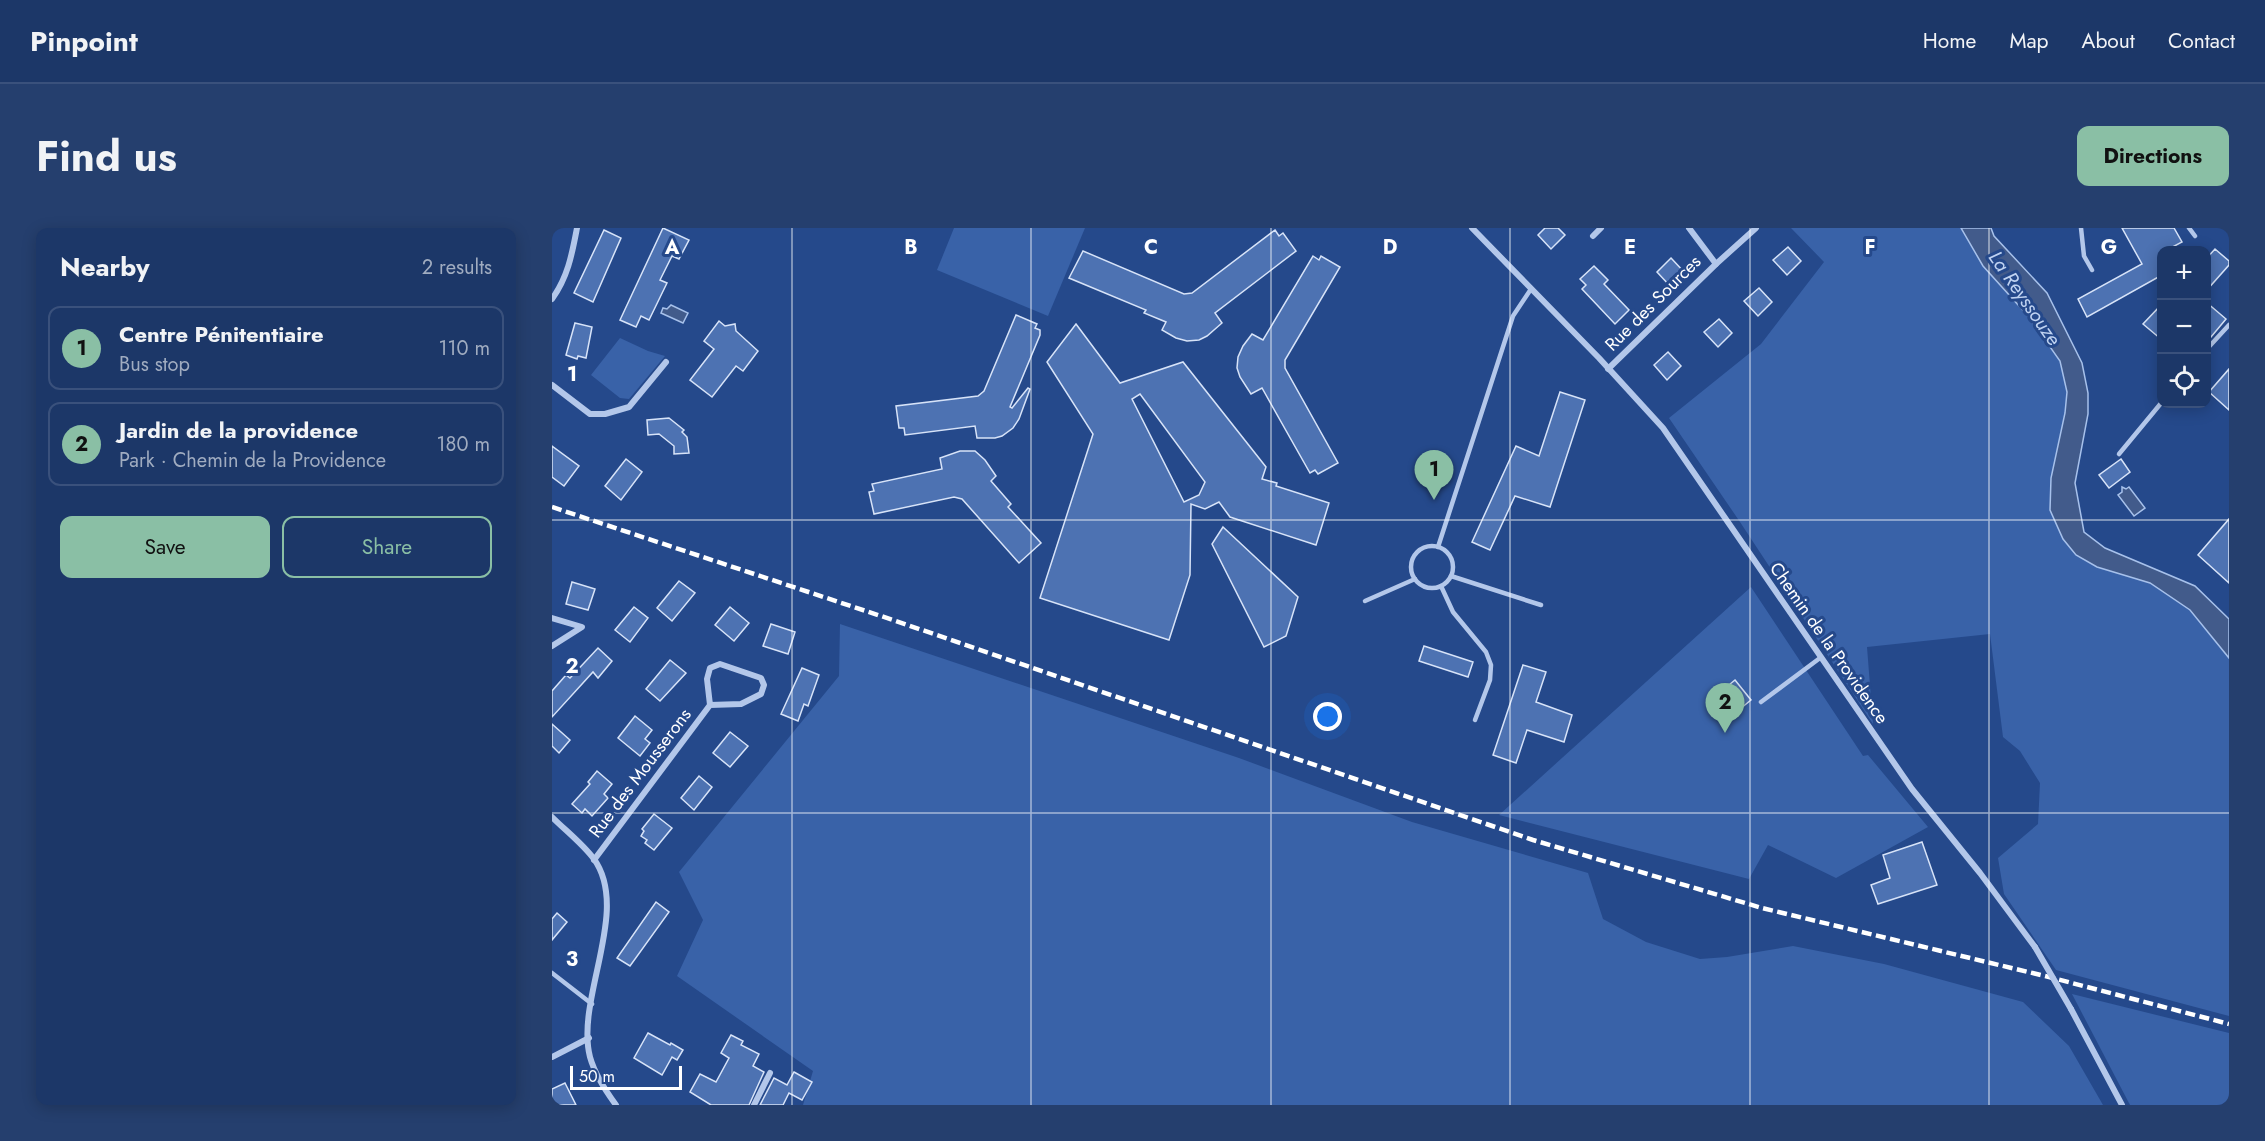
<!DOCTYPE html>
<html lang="en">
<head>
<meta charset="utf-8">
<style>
	:root { --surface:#1c3768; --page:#253f6e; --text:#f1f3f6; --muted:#a0acc0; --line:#3a517c; --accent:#8abfa5 }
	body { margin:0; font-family:Jost,sans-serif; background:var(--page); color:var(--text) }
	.controls { position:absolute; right:18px; top:18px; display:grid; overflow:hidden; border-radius:12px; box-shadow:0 3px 15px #0003 }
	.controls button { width:54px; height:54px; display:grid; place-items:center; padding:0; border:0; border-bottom:2px solid var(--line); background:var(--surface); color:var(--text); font:30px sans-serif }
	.scale { position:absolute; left:18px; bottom:15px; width:112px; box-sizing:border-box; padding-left:6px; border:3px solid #fff; border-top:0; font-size:16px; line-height:21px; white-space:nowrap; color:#fff; -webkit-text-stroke:4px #25498b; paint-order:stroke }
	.you { position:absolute; left:776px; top:489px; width:21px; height:21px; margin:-15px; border:4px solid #fff; border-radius:50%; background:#1a73e8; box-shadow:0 0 0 9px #1a73e833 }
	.badge { display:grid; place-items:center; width:39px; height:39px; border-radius:50%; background:var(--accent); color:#111; font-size:20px; font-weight:700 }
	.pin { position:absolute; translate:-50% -50px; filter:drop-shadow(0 2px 3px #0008) }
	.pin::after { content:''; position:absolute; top:32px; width:21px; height:18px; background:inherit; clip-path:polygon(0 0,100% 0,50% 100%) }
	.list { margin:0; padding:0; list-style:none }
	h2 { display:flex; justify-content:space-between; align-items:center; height:78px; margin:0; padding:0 24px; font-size:26px }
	h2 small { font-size:20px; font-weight:400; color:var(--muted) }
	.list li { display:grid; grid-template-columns:39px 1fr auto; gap:18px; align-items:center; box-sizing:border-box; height:84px; margin:0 12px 12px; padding:0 12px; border:2px solid var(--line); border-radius:12px }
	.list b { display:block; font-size:22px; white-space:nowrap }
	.list p { margin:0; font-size:20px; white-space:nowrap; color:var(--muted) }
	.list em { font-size:20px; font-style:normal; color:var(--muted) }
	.actions { display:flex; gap:12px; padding:18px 24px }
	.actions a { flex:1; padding:14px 0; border:2px solid var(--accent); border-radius:12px; text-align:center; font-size:21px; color:var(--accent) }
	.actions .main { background:var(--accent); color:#111 }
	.icon { flex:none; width:33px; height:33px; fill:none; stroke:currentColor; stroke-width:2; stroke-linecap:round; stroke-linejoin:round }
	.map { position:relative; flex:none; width:1677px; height:877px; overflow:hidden; border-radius:12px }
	header { display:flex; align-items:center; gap:36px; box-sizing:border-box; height:84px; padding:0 30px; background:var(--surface); border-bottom:2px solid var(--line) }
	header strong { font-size:28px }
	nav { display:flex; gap:33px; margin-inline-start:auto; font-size:21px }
	.intro { display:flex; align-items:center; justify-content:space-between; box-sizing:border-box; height:144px; padding:0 36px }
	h1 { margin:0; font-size:42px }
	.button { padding:15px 27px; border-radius:12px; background:var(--accent); color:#111; font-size:21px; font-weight:700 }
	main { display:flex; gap:36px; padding:0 36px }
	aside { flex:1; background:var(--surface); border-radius:12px; box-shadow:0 3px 15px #0003 }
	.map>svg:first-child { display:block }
</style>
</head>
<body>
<header>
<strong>Pinpoint</strong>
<nav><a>Home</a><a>Map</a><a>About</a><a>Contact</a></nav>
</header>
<div class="intro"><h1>Find us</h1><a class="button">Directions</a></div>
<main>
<aside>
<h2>Nearby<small>2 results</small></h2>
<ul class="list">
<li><span class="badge">1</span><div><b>Centre Pénitentiaire</b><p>Bus stop</p></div><em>110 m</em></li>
<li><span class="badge">2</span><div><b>Jardin de la providence</b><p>Park · Chemin de la Providence</p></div><em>180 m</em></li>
</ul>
<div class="actions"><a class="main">Save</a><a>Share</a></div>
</aside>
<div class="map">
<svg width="1677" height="877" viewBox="0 0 1677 877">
	<rect width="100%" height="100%" fill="#25498b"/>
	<g fill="#3962a8">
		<polygon points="402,0 533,0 496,88 385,42"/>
		<polygon points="1239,0 1409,0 1431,38 1477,89 1508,133 1515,164 1513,185 1499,250 1545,339 1598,355 1638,382 1677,430 1677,788 1504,742 1452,666 1446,630 1486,596 1488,555 1468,523 1451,509 1438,406 1315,419 1321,496 1188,294 1117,190 1209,116 1272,34"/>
		<polygon points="68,110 96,123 113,128 77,171 68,170 39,147"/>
		<polygon points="1199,359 1311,528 1316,527 1376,599 1284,650 1216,617 1197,651 947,587"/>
		<polygon points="288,396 687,530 860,594 1036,645 1051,691 1094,714 1148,731 1175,729 1241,718 1332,736 1471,774 1517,818 1551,877 251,877 261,843 125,748 151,692 127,644 287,448"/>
		<polygon points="1520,766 1677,805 1677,877 1578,877"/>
	</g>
	<g fill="#425b8b" stroke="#a7c1eb" stroke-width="1.5">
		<polygon points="1409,0 1439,0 1442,8 1495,65 1530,135 1536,165 1536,186 1523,255 1532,304 1553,320 1643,358 1677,391 1677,430 1638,382 1598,355 1545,339 1524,327 1511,311 1498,282 1499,250 1513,185 1515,164 1508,133 1477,89 1431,38"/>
		<polygon points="119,77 136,85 131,95 109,85 111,80 115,81"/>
		<polygon points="1570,259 1574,261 1577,259 1593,280 1582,288 1566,267 1570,264"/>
	</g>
	<g fill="#4d72b2" stroke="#d7e3f8" stroke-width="1.5" fill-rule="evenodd">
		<polygon points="111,0 137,12 127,31 120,28 108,52 115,55 97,92 89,88 84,99 68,92"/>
		<polygon points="993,0 1006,0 1013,7 999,21 986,7"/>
		<polygon points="1570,0 1622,0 1630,14 1615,22 1610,22 1610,47 1535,89 1526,71 1590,36"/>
		<polygon points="52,2 69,10 41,74 22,65"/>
		<polygon points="723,2 727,8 731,5 744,23 663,85 670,95 655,108 647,112 635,113 624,110 610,102 614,94 592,85 594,82 517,50 531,23 632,66 640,65"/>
		<polygon points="1236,19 1249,33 1235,47 1221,32"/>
		<polygon points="1663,21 1677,33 1677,37 1654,63 1654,31"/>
		<polygon points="761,28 767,32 769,28 788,39 733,132 733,140 786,235 766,246 763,242 758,245 710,160 699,166 688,149 685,140 686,129 691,118 700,106 711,112"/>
		<polygon points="1119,30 1133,45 1118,58 1105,44"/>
		<polygon points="1042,38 1056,52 1052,56 1077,82 1063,96 1030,61 1034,57 1028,51"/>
		<polygon points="1207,60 1220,74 1206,88 1192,73"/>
		<polygon points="1654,74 1674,91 1654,115"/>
		<polygon points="1610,76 1610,112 1591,96"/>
		<polygon points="464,87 485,96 483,100 488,102 488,107 458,179 460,180 476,160 478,161 467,191 461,200 450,208 443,210 425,210 423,198 353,207 352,200 347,200 344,178 426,168 432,163"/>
		<polygon points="1167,91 1180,105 1166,119 1152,104"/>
		<polygon points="167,93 173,98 183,96 184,103 206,123 191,143 184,138 160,169 138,152 162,121 152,113"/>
		<polygon points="23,95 40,99 34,130 26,128 25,131 14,127"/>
		<path d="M 524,96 L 568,155 L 631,134 L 714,239 L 710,251 L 725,255 L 724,258 L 777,275 L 764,317 L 678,289 L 667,274 L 653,281 L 639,276 L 638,347 L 617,412 L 488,370 L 541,206 L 495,134 ZM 588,166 L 653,254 L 647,267 L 632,274 L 580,171 Z"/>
		<polygon points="1116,124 1129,138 1115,152 1102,137"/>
		<polygon points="1677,141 1677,182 1657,164"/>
		<polygon points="1008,164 1033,172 998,279 963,268 938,322 920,314 964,218 987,228"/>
		<polygon points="117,190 132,202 130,204 135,209 137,225 122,226 122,218 107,206 96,207 95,192"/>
		<polygon points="0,218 27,238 12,258 0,249"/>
		<polygon points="408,223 423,223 433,232 444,248 439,253 459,276 456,279 489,315 467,335 410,271 402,269 322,286 317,264 322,263 320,256 390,241 388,230"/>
		<polygon points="74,231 90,244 69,272 53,258"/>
		<polygon points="1569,231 1578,244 1557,260 1547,247"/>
		<polygon points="1677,291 1677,355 1646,327"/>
		<polygon points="671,299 746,369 734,408 712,419 660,316"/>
		<polygon points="127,353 143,365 120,393 105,380"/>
		<polygon points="20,354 43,361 36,382 14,376"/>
		<polygon points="82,379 96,390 78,414 63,402"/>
		<polygon points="178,379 197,395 182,413 163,397"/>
		<polygon points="219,396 243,404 236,426 211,418"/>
		<polygon points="872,418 921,434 916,449 867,433"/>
		<polygon points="46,420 60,433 46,450 41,444 0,489 0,463 14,447 18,450"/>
		<polygon points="118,432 134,445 108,473 94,461"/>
		<polygon points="971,437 994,444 984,474 1020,487 1012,514 975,502 964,535 941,527"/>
		<polygon points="250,440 267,447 256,478 252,476 246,493 229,486"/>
		<polygon points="1183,452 1199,472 1188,481 1172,461"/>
		<polygon points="83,488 100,502 93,511 98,515 88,528 66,510"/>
		<polygon points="0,496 18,512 7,525 0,518"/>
		<polygon points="178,504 196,518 178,539 161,525"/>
		<polygon points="45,543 60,556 52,566 56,570 40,588 33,581 30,585 20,576 38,556 36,554"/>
		<polygon points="147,548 160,559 142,582 129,570"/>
		<polygon points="102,586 120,600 102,622 93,615 95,612 89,608 92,603 90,601"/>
		<polygon points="1370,614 1385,657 1326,676 1319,657 1338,650 1331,627"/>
		<polygon points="104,674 117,684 78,738 65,730"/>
		<polygon points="5,685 15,694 0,712 0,691"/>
		<polygon points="96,805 118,817 119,815 131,822 125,832 120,829 110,847 82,830"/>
		<polygon points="179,807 191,813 189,817 207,826 201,838 212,844 197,877 159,877 138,864 148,846 164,854 177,830 169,825"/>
		<polygon points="242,844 260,854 250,872 237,865 231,877 208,877 222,850 235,857"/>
		<polygon points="13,855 24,877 0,877 0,861"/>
	</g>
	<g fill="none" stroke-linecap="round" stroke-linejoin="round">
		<g stroke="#b3c7ea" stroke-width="4.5">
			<polyline points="1529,0 1532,28 1540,42"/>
			<polyline points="1637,0 1643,8"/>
			<polyline points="1654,122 1677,97"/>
			<polyline points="1567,226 1610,174"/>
			<circle cx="880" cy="339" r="21"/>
			<polyline points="886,319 961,88 979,61"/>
			<polyline points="899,348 989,377"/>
			<polyline points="889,358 901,384 934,424 939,437 938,452 923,492"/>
			<polyline points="813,373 863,351"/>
			<polyline points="1209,474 1268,430"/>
			<polyline points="0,745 40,776"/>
		</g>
		<g stroke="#b3c7ea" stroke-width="6">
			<polyline points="920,0 1047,130 1111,200 1360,561 1428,645 1483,719"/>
			<polyline points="1675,0 1677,2"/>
			<polyline points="1041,8 1049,0"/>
			<polyline points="1164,36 1204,0"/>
			<path d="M 0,71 C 16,49 20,26 25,0"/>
			<polyline points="1056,141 1164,36 1137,0"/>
			<polyline points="0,157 38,186 53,186 77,179 114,134"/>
			<polyline points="0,390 30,399 0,418"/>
			<path d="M 0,589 C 13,602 31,616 42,631 C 79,683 23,771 38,829 C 43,847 53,862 64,877"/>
			<polyline points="42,632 158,477 155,451 158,440 168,436 209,450 212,457 209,466 189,476 158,477"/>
			<polyline points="1519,781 1570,877"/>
			<polyline points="0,829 37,810"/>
			<polyline points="202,877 218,845"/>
		</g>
		<polyline stroke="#fff" stroke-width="4.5" stroke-dasharray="10 4.5" stroke-linecap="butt" points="0,279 341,392 981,612 1210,680 1497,749 1677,796"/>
		<polyline stroke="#b3c7ea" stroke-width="6" points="1483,719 1519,781"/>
	</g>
	<path fill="none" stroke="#fff" stroke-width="1.5" stroke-opacity="0.55" d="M 240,0 L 240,877M 479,0 L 479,877M 719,0 L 719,877M 958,0 L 958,877M 1198,0 L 1198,877M 1437,0 L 1437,877M 0,292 L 1677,292M 0,585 L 1677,585"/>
	<g text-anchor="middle" stroke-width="6" stroke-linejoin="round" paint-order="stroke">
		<g font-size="18" fill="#fff" stroke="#25498b">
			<text transform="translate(1101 75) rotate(-45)" y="6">Rue des Sources</text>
			<text transform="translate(1277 415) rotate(55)" y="6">Chemin de la Providence</text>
			<text transform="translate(88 545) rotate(-53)" y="6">Rue des Mousserons</text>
		</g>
		<g font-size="20" font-style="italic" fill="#bfd2f1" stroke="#25498b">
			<text transform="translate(1473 70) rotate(55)" y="7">La Reyssouze</text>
		</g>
	</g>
	<g font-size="20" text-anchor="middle" font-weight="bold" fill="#fff" stroke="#25498b" stroke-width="6" stroke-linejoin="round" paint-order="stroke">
		<text x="120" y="26">A</text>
		<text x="359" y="26">B</text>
		<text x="599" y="26">C</text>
		<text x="838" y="26">D</text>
		<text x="1078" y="26">E</text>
		<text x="1318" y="26">F</text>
		<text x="1557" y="26">G</text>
		<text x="20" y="153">1</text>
		<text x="20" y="445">2</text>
		<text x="20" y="738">3</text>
	</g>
</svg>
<div class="controls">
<button>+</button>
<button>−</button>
<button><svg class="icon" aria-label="locate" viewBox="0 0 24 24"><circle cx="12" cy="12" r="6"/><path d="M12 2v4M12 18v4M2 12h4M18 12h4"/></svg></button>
</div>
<div class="scale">50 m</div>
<div class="you"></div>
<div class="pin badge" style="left:882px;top:272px">1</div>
<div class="pin badge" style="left:1173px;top:505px">2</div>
</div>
</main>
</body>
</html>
